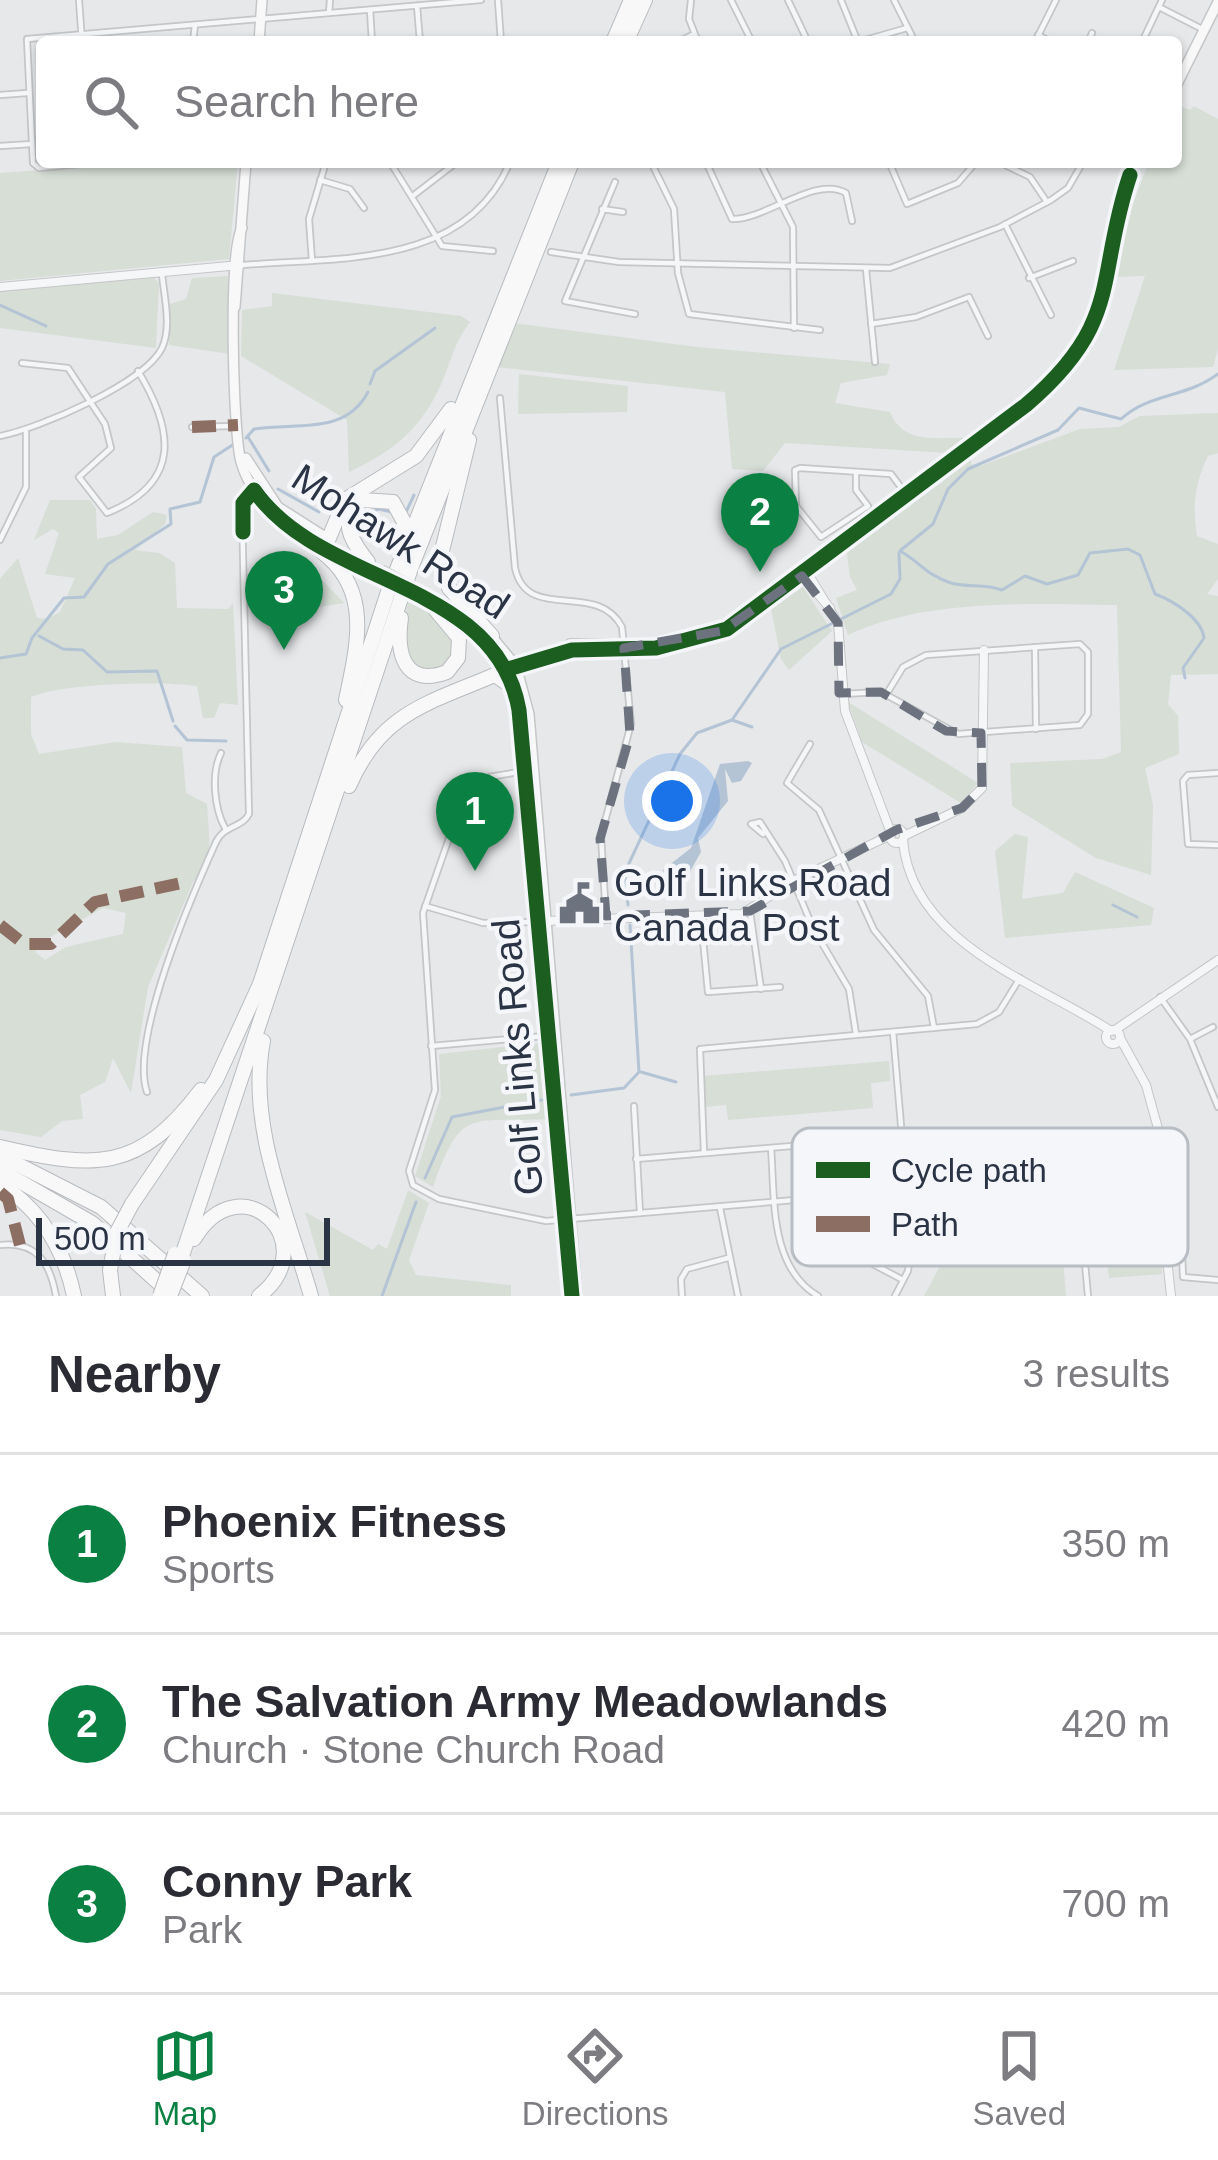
<!DOCTYPE html>
<html lang="en">
<head>
<meta charset="utf-8">
<style>
	:root { --surface:#fff; --page:#f2f2f3; --text:#2b2b33; --muted:#7c7c81; --line:#e1e1e2; --accent:#0b8043 }
	body { margin:0; font-family:Arial,sans-serif; background:var(--page); color:var(--text) }
	.scale { position:absolute; left:36px; bottom:30px; width:294px; box-sizing:border-box; padding-left:12px; border:6px solid #2b3445; border-top:0; font-size:33px; line-height:42px; white-space:nowrap; color:#2b3445; -webkit-text-stroke:9px #f4f6f9; paint-order:stroke }
	.you { position:absolute; left:672px; top:801px; width:42px; height:42px; margin:-30px; border:9px solid #fff; border-radius:50%; background:#1a73e8; box-shadow:0 0 0 18px #1a73e833 }
	.badge { display:grid; place-items:center; width:78px; height:78px; border-radius:50%; background:var(--accent); color:#fff; font-size:39px; font-weight:700 }
	.pin { position:absolute; translate:-50% -99px; filter:drop-shadow(0 3px 6px #0008) }
	.pin::after { content:''; position:absolute; top:63px; width:42px; height:36px; background:inherit; clip-path:polygon(0 0,100% 0,50% 100%) }
	.list { margin:0; padding:0; list-style:none }
	h2 { display:flex; justify-content:space-between; align-items:center; height:156px; margin:0; padding:0 48px; font-size:51px }
	h2 small { font-size:39px; font-weight:400; color:var(--muted) }
	.list li { display:grid; grid-template-columns:78px 1fr auto; gap:36px; align-items:center; box-sizing:border-box; height:180px; padding:0 48px; border-top:3px solid var(--line) }
	.list b { display:block; font-size:45px; white-space:nowrap }
	.list p { margin:0; font-size:39px; white-space:nowrap; color:var(--muted) }
	.list em { font-size:39px; font-style:normal; color:var(--muted) }
	.icon { flex:none; width:66px; height:66px; fill:none; stroke:currentColor; stroke-width:2; stroke-linecap:round; stroke-linejoin:round }
	.map { position:relative; flex:none; width:1218px; height:1296px; overflow:hidden }
	.search { position:absolute; background:var(--surface); box-shadow:0 3px 9px #0004; left:36px; right:36px; top:36px; height:132px; display:flex; align-items:center; gap:30px; box-sizing:border-box; padding:0 42px; border-radius:12px; color:var(--muted); font-size:45px }
	.sheet { height:696px; background:var(--surface) }
	nav { display:flex; justify-content:space-around; align-items:center; box-sizing:border-box; height:168px; border-top:3px solid var(--line); background:var(--surface); font-size:33px; color:var(--muted) }
	nav a { display:grid; justify-items:center; gap:6px }
	nav .on { color:var(--accent) }
	.map>svg:first-child { display:block }
</style>
</head>
<body>
<div class="map">
<svg width="1218" height="1296" viewBox="0 0 1218 1296">
	<rect width="100%" height="100%" fill="#e6e8ea"/>
	<g fill="#d6ded6" fill-rule="evenodd">
		<polygon points="1178,105 1190,110 1194,106 1218,119 1218,348 1213,367 1114,370 1145,276 1117,277 1129,214 1149,162 1176,162"/>
		<polygon points="148,162 238,162 229,259 0,281 0,173"/>
		<polygon points="228,276 230,354 169,345 170,304 186,299 192,278"/>
		<polygon points="153,277 159,283 156,348 0,328 0,289"/>
		<path d="M 272,293 L 461,316 L 470,322 C 454,343 452,359 442,382 C 422,428 394,451 349,472 L 347,420 L 241,356 L 242,310 L 272,306 Z"/>
		<path d="M 513,323 L 697,347 L 890,364 L 887,375 L 841,383 L 835,403 L 890,412 C 904,447 941,436 972,438 L 971,464 L 980,466 L 1080,429 L 1119,427 L 1140,416 L 1218,413 L 1218,453 L 1208,456 C 1195,483 1192,505 1197,536 L 1218,544 L 1218,579 L 1207,594 L 1218,596 L 1218,674 L 1171,675 L 1168,704 L 1178,716 L 1179,754 L 1145,768 L 1153,805 L 1151,875 L 1096,858 L 1012,806 L 1010,763 L 1102,759 L 1121,752 L 1117,605 C 1033,604 926,598 848,635 L 836,598 L 857,590 L 850,577 L 846,547 L 965,454 L 785,443 L 763,471 L 732,469 L 725,392 L 497,367 Z"/>
		<polygon points="519,374 628,386 627,412 518,414"/>
		<path d="M 50,500 L 90,500 L 96,509 L 97,539 L 118,535 L 153,512 L 167,515 L 165,524 L 135,550 L 159,553 L 175,563 L 177,608 L 228,609 L 233,603 L 238,705 L 220,703 L 214,718 L 203,718 L 197,686 C 161,681 63,683 31,697 L 31,734 L 39,754 L 116,742 L 182,747 L 186,793 L 207,804 C 208,834 216,858 193,882 L 148,987 L 131,1093 L 113,1058 L 105,1082 L 80,1095 L 83,1119 L 62,1121 L 41,1137 L 0,1130 L 0,579 L 18,558 L 37,618 L 47,619 L 60,612 L 75,578 L 45,574 L 59,533 L 53,529 L 34,540 ZM 103,908 L 126,913 L 123,934 L 66,947 L 45,960 L 35,952 L 48,938 Z"/>
		<polygon points="298,572 317,575 344,603 289,612 281,573"/>
		<polygon points="803,587 832,631 789,670 781,659 771,609"/>
		<polygon points="409,598 446,624 456,652 446,670 411,669 401,637"/>
		<polygon points="848,702 978,783 961,803 862,742"/>
		<polygon points="1015,834 1028,837 1022,899 1063,893 1075,872 1154,908 1151,925 1005,938 995,851"/>
		<path d="M 541,1043 L 548,1119 C 468,1123 462,1106 433,1187 L 415,1176 L 441,1096 L 439,1054 Z"/>
		<polygon points="889,1061 890,1081 871,1083 873,1108 728,1120 726,1105 704,1107 702,1076"/>
		<polygon points="1150,1157 1162,1274 1109,1278 1098,1164"/>
		<polygon points="1056,1176 1066,1296 924,1296 939,1268 933,1196 1003,1190"/>
		<polygon points="408,1190 429,1203 409,1260 416,1275 511,1285 511,1296 330,1296 305,1212 373,1250 378,1244 387,1249"/>
	</g>
	<polygon fill="#b4c4d5" points="748,761 752,763 741,781 732,783 725,769 728,801 698,838 701,852 684,882 669,884 663,870 691,848 720,764"/>
	<g fill="none" stroke-linecap="round" stroke-linejoin="round">
		<g stroke="#b4c4d5" stroke-width="3">
			<polyline points="0,305 46,326"/>
			<polyline points="370,384 375,371 435,328"/>
			<polyline points="248,437 269,471"/>
			<path d="M 246,438 L 254,429 C 296,422 345,436 368,392"/>
			<polyline points="278,489 319,512"/>
			<polyline points="407,510 414,495"/>
			<polyline points="355,524 378,509 392,512"/>
			<path d="M 901,550 L 933,524 L 948,489 L 968,469 L 1058,430 L 1079,408 L 1121,419 C 1149,393 1186,398 1218,374"/>
			<path d="M 900,551 C 920,562 926,575 951,583 C 968,588 984,583 1002,590 L 1025,576 L 1047,584 L 1078,575 L 1090,553 L 1128,549 L 1140,555 L 1155,594 C 1174,601 1202,619 1204,638 L 1183,668 L 1185,678"/>
			<polyline points="39,636 63,649 83,650 107,672 157,671 173,721"/>
			<polyline points="0,658 26,654 32,638 64,598 84,597 108,564 171,524 170,509 200,502 214,457 234,444"/>
			<polyline points="732,720 781,649 891,594 900,579 899,553"/>
			<polyline points="175,726 187,740 226,741"/>
			<polyline points="628,905 625,872 680,754 697,733 732,720 752,727"/>
			<polyline points="1113,905 1137,917"/>
			<polyline points="641,1072 676,1082"/>
			<polyline points="571,1095 624,1088 639,1072 630,925"/>
			<polyline points="425,1178 452,1117 542,1100"/>
			<polyline points="382,1296 416,1202"/>
		</g>
		<defs>
			<g id="minor">
				<polyline points="79,0 82,42"/>
				<polyline points="498,0 501,42"/>
				<polyline points="691,0 689,19 698,42"/>
				<polyline points="731,0 752,42"/>
				<polyline points="788,0 808,42"/>
				<polyline points="841,0 858,42"/>
				<polyline points="894,0 915,42"/>
				<polyline points="417,6 420,42"/>
				<polyline points="1159,7 1204,30"/>
				<polyline points="370,10 372,42"/>
				<polyline points="329,13 330,0"/>
				<polyline points="1038,35 1051,42"/>
				<polyline points="193,42 195,25"/>
				<polyline points="678,42 694,34"/>
				<polyline points="858,42 907,28"/>
				<polyline points="1035,42 1056,0"/>
				<polyline points="1088,42 1092,33"/>
				<polyline points="1142,42 1162,0"/>
				<polyline points="0,95 27,93"/>
				<polyline points="0,146 32,144"/>
				<polyline points="102,162 39,168 33,163 27,39 481,0"/>
				<polyline points="390,162 442,246 493,251"/>
				<polyline points="651,162 674,209 678,273 689,314 820,330"/>
				<path d="M 706,162 L 732,219 C 766,220 815,175 846,193 L 852,221"/>
				<polyline points="760,162 793,227 794,328"/>
				<polyline points="889,162 907,204 958,183 976,162"/>
				<polyline points="999,162 1030,177 1047,202"/>
				<polyline points="320,180 350,189 364,208"/>
				<polyline points="615,182 565,301 635,314"/>
				<polyline points="414,195 457,162"/>
				<polyline points="602,209 623,212"/>
				<polyline points="1005,224 1051,315"/>
				<polyline points="551,252 619,262 890,268 1000,227 1051,200 1068,188 1083,162"/>
				<polyline points="312,261 309,219 326,162"/>
				<path d="M 243,265 C 339,257 466,268 510,162"/>
				<polyline points="866,269 875,362"/>
				<polyline points="1029,278 1073,261"/>
				<polyline points="871,324 916,317 969,297 988,336"/>
				<path d="M 22,363 L 68,368 L 105,424 L 111,448 L 79,477 L 107,513 C 182,483 174,430 138,371"/>
				<path d="M 500,398 L 515,568 C 527,624 597,579 622,627 L 631,724 L 601,836 L 606,916"/>
				<polyline points="192,427 233,426"/>
				<path d="M 0,436 C 38,429 145,383 162,348 C 172,327 164,296 162,274"/>
				<polyline points="856,472 856,490 868,506 821,537 796,506 795,470 800,468 891,474 906,494"/>
				<polyline points="0,540 26,487 26,432"/>
				<polyline points="1035,647 1036,729"/>
				<polyline points="842,694 881,692 958,734 1080,725 1088,714 1088,652 1080,644 926,655 903,667 886,695"/>
				<polyline points="810,744 787,783 819,810 874,930 928,996 934,1028"/>
				<path d="M 221,753 C 211,773 214,808 225,828"/>
				<polyline points="525,771 489,777 464,795 423,913 435,1090 409,1171 413,1185 439,1199 546,1221 985,1184 1084,1160 1153,1152"/>
				<polyline points="1218,773 1188,775 1183,781 1188,844 1218,845"/>
				<polyline points="763,834 751,824 760,822 785,861 813,928 849,989 856,1034"/>
				<polyline points="425,906 483,923 537,922"/>
				<polyline points="750,911 761,989"/>
				<polyline points="701,918 708,992 780,987"/>
				<polyline points="1160,997 1190,1039 1218,1107"/>
				<polyline points="893,1032 911,1242 908,1271 895,1296"/>
				<polyline points="1192,1038 1213,1027"/>
				<polyline points="431,1046 545,1036"/>
				<path d="M 147,1092 C 129,1040 193,893 216,842 C 224,825 242,828 249,814 L 242,512 L 253,492"/>
				<polyline points="634,1106 640,1213"/>
				<path d="M 771,1148 C 775,1199 769,1267 818,1296"/>
				<polyline points="704,1153 700,1049 977,1024 999,1012 1020,978"/>
				<polyline points="636,1159 899,1137"/>
				<polyline points="1076,1165 1088,1296"/>
				<polyline points="1179,1183 1183,1277 1218,1280"/>
				<polyline points="720,1208 738,1296"/>
				<path d="M 0,1245 C 37,1241 50,1263 56,1296"/>
				<polyline points="850,1252 903,1280"/>
				<polyline points="682,1296 681,1279 687,1269 728,1258"/>
			</g>
			<g id="tertiary">
				<polyline points="0,287 240,265"/>
				<polyline points="807,572 838,623 845,711 891,833"/>
				<polyline points="802,576 830,608"/>
				<circle cx="897" cy="836" r="7"/>
				<polyline points="904,836 962,808 982,788 984,650"/>
				<path d="M 903,840 C 911,944 1038,983 1111,1031"/>
				<polyline points="545,921 742,914 793,881 891,835"/>
				<polyline points="1115,1030 1218,960"/>
				<circle cx="1113" cy="1037" r="7"/>
				<polyline points="1120,1038 1146,1085 1162,1143"/>
				<circle cx="1159" cy="1149" r="7"/>
				<polyline points="1156,1155 1171,1296"/>
			</g>
			<g id="secondary">
				<polyline points="259,42 262,0"/>
				<polyline points="1176,86 1218,2"/>
				<path d="M 242,228 C 228,251 233,433 241,462 C 248,487 265,507 285,523"/>
				<polyline points="235,307 246,162"/>
				<polyline points="246,458 278,507 330,540"/>
				<polyline points="326,545 380,576"/>
				<polyline points="422,592 470,618"/>
				<polyline points="438,607 494,647 518,701 557,1141"/>
				<polyline points="488,632 516,666 529,714 577,1296"/>
				<polyline points="570,644 662,644"/>
				<path d="M 508,669 L 572,650 L 656,648 L 727,629 L 1026,405 C 1123,321 1095,266 1135,162"/>
				<polyline points="565,1230 572,1296"/>
			</g>
			<g id="motorway">
				<polyline points="613,42 631,0"/>
				<polyline points="626,42 645,0"/>
				<polyline points="469,440 440,559 449,588 492,636"/>
				<path d="M 283,522 C 297,535 314,544 328,557 C 372,595 356,651 346,700"/>
				<polyline points="326,545 345,500 416,456 451,409"/>
				<path d="M 368,562 C 351,540 338,522 362,500 L 393,502 L 404,522 L 402,541"/>
				<path d="M 401,618 C 396,653 404,688 447,672 L 458,658 L 459,638 L 430,603"/>
				<polyline points="495,675 515,689"/>
				<path d="M 349,786 C 383,707 436,702 508,669"/>
				<path d="M 263,1041 C 247,1126 288,1215 311,1296"/>
				<path d="M 0,1147 C 95,1169 138,1173 201,1090"/>
				<polyline points="1,1156 101,1207 202,1296"/>
				<polyline points="0,1170 92,1223 170,1293"/>
				<path d="M 0,1184 C 41,1210 64,1248 74,1296"/>
				<polyline points="132,1204 216,1080 260,984 388,592 559,162"/>
				<path d="M 194,1239 C 241,1160 326,1244 259,1296"/>
				<polyline points="181,1259 411,568 572,162"/>
				<polyline points="110,1270 113,1296"/>
			</g>
		</defs>
		<use href="#minor" stroke="#c4c6c8" stroke-width="8"/>
		<use href="#tertiary" stroke="#c4c6c8" stroke-width="10"/>
		<use href="#secondary" stroke="#c4c6c8" stroke-width="12"/>
		<use href="#motorway" stroke="#b8bbbf" stroke-width="16"/>
		<use href="#minor" stroke="#f5f6f7" stroke-width="4.5"/>
		<use href="#tertiary" stroke="#f5f6f7" stroke-width="8"/>
		<use href="#secondary" stroke="#f8f8f8" stroke-width="9"/>
		<use href="#motorway" stroke="#f8f8f8" stroke-width="14"/>
		<defs>
			<g id="secondary-bridge">
				<polyline points="381,570 422,592"/>
				<polyline points="380,576 421,599"/>
			</g>
			<g id="motorway-bridge">
				<polyline points="110,1270 117,1232 132,1204"/>
				<polyline points="160,1296 175,1254"/>
				<polyline points="170,1296 184,1260"/>
			</g>
		</defs>
		<use href="#secondary-bridge" stroke="#c4c6c8" stroke-width="12" stroke-linecap="butt"/>
		<use href="#motorway-bridge" stroke="#b8bbbf" stroke-width="16" stroke-linecap="butt"/>
		<use href="#secondary-bridge" stroke="#f8f8f8" stroke-width="9"/>
		<use href="#motorway-bridge" stroke="#f8f8f8" stroke-width="14"/>
		<g stroke="#8d6e63" stroke-width="12" stroke-dasharray="24 12" stroke-linecap="butt">
			<polyline points="192,427 238,425"/>
			<polyline points="0,925 24,944 51,944 95,902 190,881"/>
			<polyline points="0,1192 8,1199 20,1245"/>
		</g>
		<defs>
			<g id="cycleway">
				<path d="M 243,532 L 243,503 L 254,490 C 321,587 496,579 519,710 L 572,1296"/>
				<path d="M 508,669 L 572,650 L 656,648 L 727,629 L 1026,405 C 1124,321 1095,279 1130,175"/>
			</g>
		</defs>
		<use href="#cycleway" stroke="#f4f6f9" stroke-width="22"/>
		<use href="#cycleway" stroke="#1b5e20" stroke-width="15"/>
	</g>
	<path fill="none" stroke="#6c737f" stroke-width="9" stroke-dasharray="24 15" stroke-linejoin="round" d="M 802,576 L 838,623 L 839,693 L 881,692 L 946,731 L 981,733 L 982,788 L 962,808 L 896,830 L 750,911 L 606,916 L 600,839 L 630,735 L 624,648 L 722,631 Z"/>
	<defs>
		<symbol id="civic-bare" viewBox="-9 -9 18 18"><path d="M-.6-6.5H3V-4.5H.6V-3L4-1V1h2V6H-6V1h2V-1L-.6-3ZM-1.2 2.5V6h2.4V2.5Z" fill="#6c737f" stroke="#f4f6f9" stroke-width="2.5" paint-order="stroke"/></symbol>
	</defs>
	<g fill-rule="evenodd">
		<use href="#civic-bare" x="550" y="874" width="59" height="59"/>
	</g>
	<g text-anchor="middle" stroke-width="9" stroke-linejoin="round" paint-order="stroke">
		<g font-size="39" fill="#2b3445" stroke="#f4f6f9">
			<text transform="translate(401 541) rotate(33)" y="14">Mohawk Road</text>
			<text transform="translate(517 1057) rotate(-95)" y="14">Golf Links Road</text>
		</g>
		<g font-size="39" fill="#2b3445" stroke="#f4f6f9" text-anchor="start">
			<text x="614" y="896">Golf Links Road<tspan x="614" dy="45">Canada Post</tspan></text>
		</g>
	</g>
	<rect x="792" y="1128" width="396" height="138" rx="18" fill="#f4f6f9" stroke="#b8bcc3" stroke-width="3"/>
	<rect x="816" y="1162" width="54" height="16" fill="#1b5e20"/>
	<rect x="816" y="1216" width="54" height="16" fill="#8d6e63"/>
	<g font-size="33" fill="#2b3445">
		<text x="891" y="1182">Cycle path</text>
		<text x="891" y="1236">Path</text>
	</g>
</svg>
<div class="scale">500 m</div>
<div class="you"></div>
<div class="pin badge" style="left:475px;top:871px">1</div>
<div class="pin badge" style="left:760px;top:572px">2</div>
<div class="pin badge" style="left:284px;top:650px">3</div>
<div class="search"><svg class="icon" aria-label="search" viewBox="0 0 24 24"><circle cx="10" cy="10" r="6"/><path d="M15 15l6 6"/></svg>Search here</div>
</div>
<section class="sheet">
<h2>Nearby<small>3 results</small></h2>
<ul class="list">
<li><span class="badge">1</span><div><b>Phoenix Fitness</b><p>Sports</p></div><em>350 m</em></li>
<li><span class="badge">2</span><div><b>The Salvation Army Meadowlands</b><p>Church · Stone Church Road</p></div><em>420 m</em></li>
<li><span class="badge">3</span><div><b>Conny Park</b><p>Park</p></div><em>700 m</em></li>
</ul>
</section>
<nav>
<a class="on"><svg class="icon" aria-label="map" viewBox="0 0 24 24"><path d="M3 6l6-2 6 2 6-2v14l-6 2-6-2-6 2zM9 4v14M15 6v14"/></svg>Map</a>
<a><svg class="icon" aria-label="directions" viewBox="0 0 24 24"><path d="M12 3l9 9-9 9-9-9zM9 14v-3h6M13 9l2 2-2 2"/></svg>Directions</a>
<a><svg class="icon" aria-label="saved" viewBox="0 0 24 24"><path d="M7 4h10v16l-5-4-5 4z"/></svg>Saved</a>
</nav>
</body>
</html>
